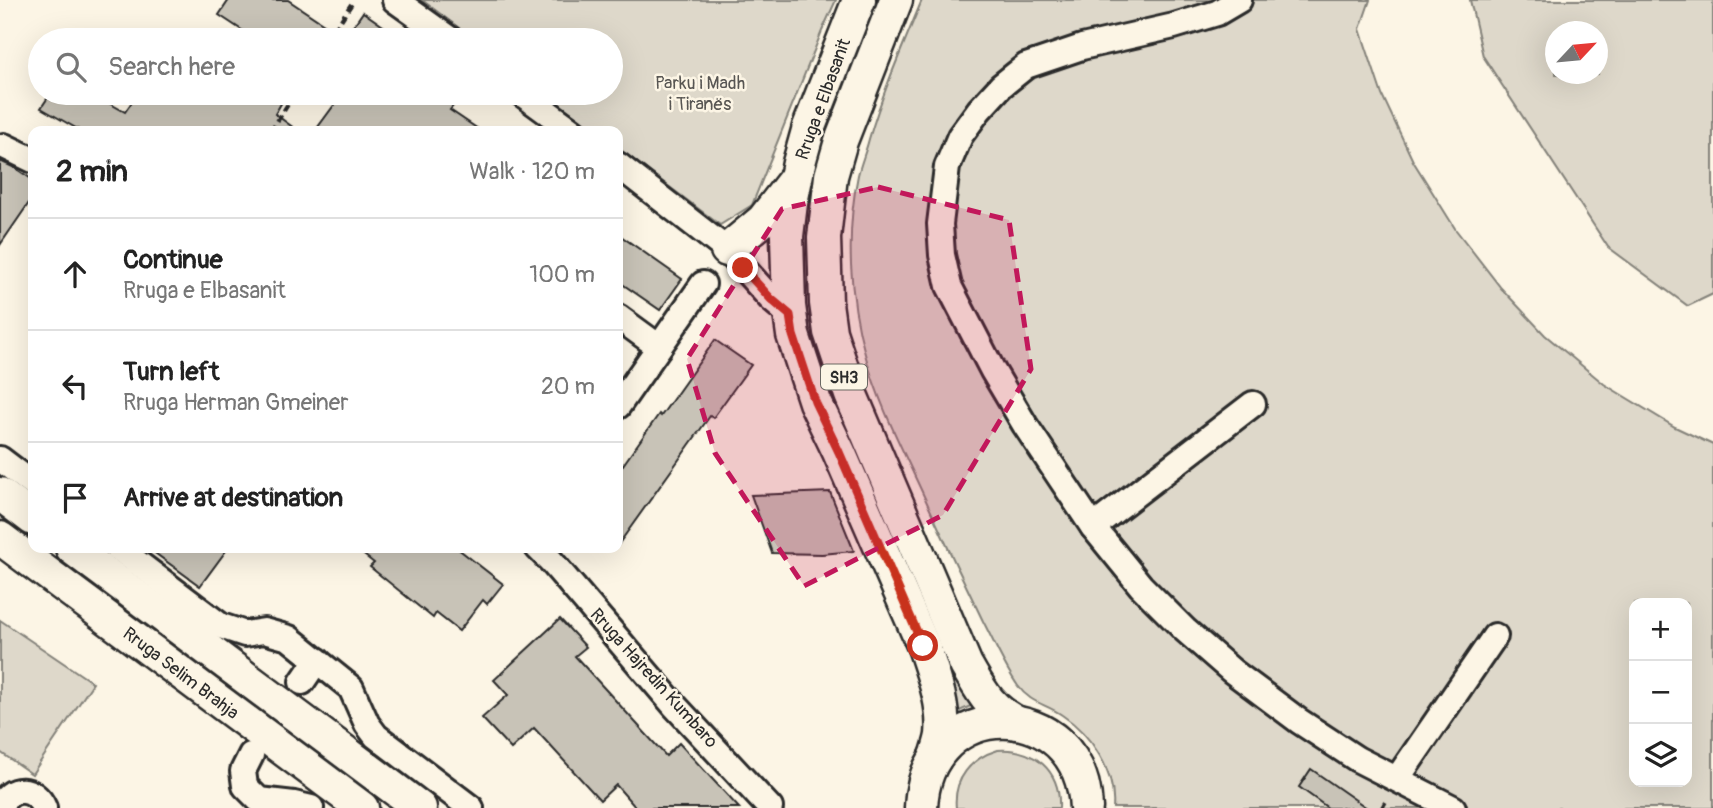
<!DOCTYPE html>
<html lang="en">
<head>
<meta charset="utf-8">
<style>
	:root { --surface:#fff; --page:#f6f6f6; --text:#222; --muted:#767676; --line:#e0e0e0 }
	body { margin:0; font-family:Pangolin,sans-serif; background:var(--page); color:var(--text) }
	.controls { position:absolute; right:21px; bottom:21px; display:grid; overflow:hidden; border-radius:14px; box-shadow:0 7px 28px #0002 }
	.controls button { width:63px; height:63px; display:grid; place-items:center; padding:0; border:0; border-bottom:2px solid var(--line); background:var(--surface); color:var(--text); font:35px sans-serif }
	.compass { position:absolute; left:1545px; top:21px; width:63px; height:63px; border-radius:50%; background:var(--surface); box-shadow:0 7px 28px #0002; rotate:64deg }
	.stop { position:absolute; width:21px; height:21px; margin:-16px; border:5px solid #c8321e; border-radius:50%; background:#fff }
	.stop.end { background:#c8321e; border-color:#fff; box-shadow:0 2px 7px #0008 }
	.list { margin:0; padding:0; list-style:none }
	h2 { display:flex; justify-content:space-between; align-items:center; height:91px; margin:0; padding:0 28px; font-size:30px }
	h2 small { font-size:23px; font-weight:400; color:var(--muted) }
	.list li { display:grid; grid-template-columns:46px 1fr auto; gap:21px; align-items:center; box-sizing:border-box; height:112px; padding:0 28px; border-top:2px solid var(--line) }
	.list b { display:block; font-size:26px; white-space:nowrap }
	.list p { margin:0; font-size:23px; white-space:nowrap; color:var(--muted) }
	.list em { font-size:23px; font-style:normal; color:var(--muted) }
	.icon { flex:none; width:38px; height:38px; fill:none; stroke:currentColor; stroke-width:2; stroke-linecap:round; stroke-linejoin:round }
	.map { position:relative; flex:none; width:1713px; height:808px; overflow:hidden }
	.search { position:absolute; background:var(--surface); box-shadow:0 7px 28px #0002; left:28px; top:28px; width:595px; height:77px; display:flex; align-items:center; gap:18px; box-sizing:border-box; padding:0 24px; border-radius:38px; color:var(--muted); font-size:26px }
	.panel { position:absolute; background:var(--surface); box-shadow:0 7px 28px #0002; left:28px; top:126px; width:595px; height:427px; border-radius:14px }
	.map>svg:first-child { display:block }
</style>
</head>
<body>
<div class="map">
<svg width="1713" height="808" viewBox="0 0 1713 808">
	<rect width="100%" height="100%" fill="#fcf5e5"/>
	<filter id="ink" filterUnits="userSpaceOnUse"><feTurbulence type="fractalNoise" baseFrequency=".0143" numOctaves="2"/><feDisplacementMap in="SourceGraphic" scale="14" xChannelSelector="R" yChannelSelector="G"/><feConvolveMatrix kernelMatrix="1 2 1 2 8 2 1 2 1" color-interpolation-filters="sRGB"/></filter>
	<g filter="url(#ink)">
		<g fill="#ded8ca" stroke="#84827a" stroke-width="2" fill-rule="evenodd">
			<polygon points="422,0 836,0 822,31 752,205 720,225 618,148 618,131 596,131 545,93 611,93 611,40 475,40"/>
			<path d="M 922,0 L 1370,0 L 1360,29 L 1382,95 L 1413,161 L 1456,230 L 1501,288 L 1545,335 L 1604,384 L 1675,427 L 1713,445 L 1713,808 L 1113,808 C 1116,772 1091,734 1062,715 C 1045,703 1031,704 1018,686 C 1004,666 994,642 983,621 C 964,582 946,544 928,505 C 906,456 879,406 865,354 C 849,296 846,233 858,175 C 861,163 866,151 869,139 C 883,91 903,46 922,0 ZM 1634,603 L 1687,603 L 1687,782 L 1634,782 Z"/>
			<path d="M 1470,0 L 1713,0 L 1713,294 L 1688,306 L 1608,247 L 1483,56 ZM 1556,32 L 1598,32 L 1598,74 L 1556,74 Z"/>
			<polygon points="881,499 973,705 955,713 874,501"/>
			<polygon points="0,620 93,683 32,774 0,752"/>
			<path d="M 998,750 C 1034,748 1061,770 1059,808 L 956,808 C 953,779 971,758 998,750 Z"/>
		</g>
		<g fill="#c8c3b7" stroke="#2b2b2b" stroke-width="2">
			<polygon points="229,0 288,0 345,38 363,12 403,40 257,40 219,15"/>
			<polygon points="51,93 91,93 125,112 138,93 271,93 283,100 275,114 298,131 81,131 41,108"/>
			<polygon points="343,93 463,93 450,110 481,131 315,131"/>
			<polygon points="0,161 15,168 33,180 33,197 0,245"/>
			<polygon points="618,234 682,279 660,310 618,281"/>
			<polygon points="715,340 751,365 713,418 710,416 618,545 618,472 659,414 661,416"/>
			<polygon points="830,492 854,551 822,554 772,553 751,495"/>
			<polygon points="148,548 228,548 200,586"/>
			<polygon points="355,548 457,548 503,584 487,604 483,600 459,631 436,613 433,618 370,567 374,563"/>
			<polygon points="560,619 586,647 575,656 666,756 679,743 739,808 636,808 616,785 600,800 534,728 511,749 482,718 508,695 494,680"/>
			<polygon points="1311,769 1367,808 1328,808 1299,787"/>
		</g>
		<g fill="none" stroke-linecap="round" stroke-linejoin="round">
			<defs>
				<g id="minor">
					<polyline points="395,0 451,40"/>
					<polyline points="1239,0 1217,13 1174,26 1082,47 1026,66 1001,86 979,110 960,136 947,167 940,224 942,255 949,286 993,371 1025,425 1093,527 1141,586 1185,630 1232,671 1299,721 1357,759 1453,808"/>
					<polyline points="521,93 573,131"/>
					<polyline points="4,146 33,160"/>
					<polyline points="618,165 727,250 771,299 790,315"/>
					<polyline points="618,317 659,347"/>
					<polyline points="618,406 703,284"/>
					<polyline points="0,459 33,484"/>
					<polyline points="1093,527 1253,404"/>
					<polyline points="118,548 221,626 245,634 264,631 289,638 351,688 367,724 376,736 471,808"/>
					<polyline points="538,548 551,561 674,705 770,808"/>
					<polyline points="302,682 317,660"/>
					<polyline points="251,755 243,771 245,786 259,800 294,804 311,808"/>
					<polyline points="1397,779 1495,636"/>
					<path d="M 0,808 C 9,784 35,786 44,808"/>
				</g>
				<g id="major">
					<path d="M 859,0 L 809,127 L 799,163 L 791,203 L 787,236 L 789,306 L 793,335 L 815,402 L 839,452 L 924,647 C 933,674 945,705 942,735 C 941,742 938,750 936,757"/>
					<path d="M 896,0 L 841,141 L 831,176 L 824,238 L 826,303 L 830,332 L 851,395 L 966,665 C 982,692 988,707 1017,723"/>
					<polyline points="727,250 763,220 794,180"/>
					<polyline points="0,494 33,519"/>
					<polyline points="0,538 362,808"/>
					<polyline points="72,548 420,808"/>
					<path d="M 921,808 C 925,693 1081,693 1086,808"/>
				</g>
			</defs>
			<use href="#minor" stroke="#2b2b2b" stroke-width="30"/>
			<use href="#major" stroke="#2b2b2b" stroke-width="37"/>
			<g stroke="#2b2b2b" stroke-width="4.5" stroke-dasharray="7 5" stroke-linecap="butt">
				<polyline points="217,39 218,40"/>
				<polyline points="328,40 354,0"/>
				<polyline points="271,131 295,93"/>
				<polyline points="1382,808 1387,799"/>
			</g>
			<use href="#minor" stroke="#fcf5e5" stroke-width="24"/>
			<use href="#major" stroke="#fcf5e5" stroke-width="32"/>
		</g>
	</g>
	<g fill="none" stroke-linecap="round" stroke-linejoin="round" filter="url(#ink)">
		<polyline stroke="#c8321e" stroke-width="9" points="743,268 771,299 790,315 793,335 815,402 839,452 923,646"/>
	</g>
	<path fill="#c2185b" fill-opacity="0.2" stroke="#c2185b" stroke-width="5" stroke-dasharray="14 9" stroke-linejoin="round" d="M 878,187 L 1009,220 L 1031,369 L 943,515 L 804,586 L 715,453 L 687,359 L 782,209 Z"/>
	<g text-anchor="middle" stroke-width="5" stroke-linejoin="round" paint-order="stroke">
		<rect fill="#fcf5e5" stroke="#6a6863" stroke-width="2" x="821" y="364.5" width="46" height="25" rx="5"/>
		<g font-size="16" font-weight="bold" fill="#2b2b2b">
			<text x="844" y="383">SH3</text>
		</g>
		<g font-size="18" fill="#585653" stroke="#fcf5e5">
			<text x="700" y="89">Parku i Madh<tspan x="700" dy="21">i Tiranës</tspan></text>
		</g>
		<g font-size="18" fill="#2b2b2b" stroke="#fcf5e5">
			<text transform="translate(823 99) rotate(-70)" y="6">Rruga e Elbasanit</text>
			<text transform="translate(181 673) rotate(37)" y="6">Rruga Selim Brahja</text>
			<text transform="translate(654 678) rotate(48)" y="6">Rruga Hajredin Kumbaro</text>
		</g>
	</g>
</svg>
<div class="controls">
<button>+</button>
<button>−</button>
<button><svg class="icon" aria-label="layers" viewBox="0 0 24 24"><path d="M12 4l9 5-9 5-9-5zM3 14l9 5 9-5"/></svg></button>
</div>
<svg class="compass" viewBox="-18 -18 36 36"><path d="M0-13l5 13h-10z" fill="#e53935"/><path d="M0 13l5-13h-10z" fill="#767676"/></svg>
<div class="stop" style="left:923px;top:646px"></div>
<div class="stop end" style="left:743px;top:268px"></div>
<div class="search"><svg class="icon" aria-label="search" viewBox="0 0 24 24"><circle cx="10" cy="10" r="6"/><path d="M15 15l6 6"/></svg>Search here</div>
<section class="panel">
<h2>2 min<small>Walk · 120 m</small></h2>
<ul class="list">
<li><svg class="icon" aria-label="ahead" viewBox="0 0 24 24"><path d="M12 20V5M6 11l6-6 6 6"/></svg><div><b>Continue</b><p>Rruga e Elbasanit</p></div><em>100 m</em></li>
<li><svg class="icon" aria-label="left" viewBox="0 0 24 24"><path d="M17 20v-9H6M10 6l-5 5 5 5"/></svg><div><b>Turn left</b><p>Rruga Herman Gmeiner</p></div><em>20 m</em></li>
<li><svg class="icon" aria-label="arrive" viewBox="0 0 24 24"><path d="M6 21V4h12l-3 4 3 4H6"/></svg><div><b>Arrive at destination</b></div></li>
</ul>
</section>
</div>
</body>
</html>
